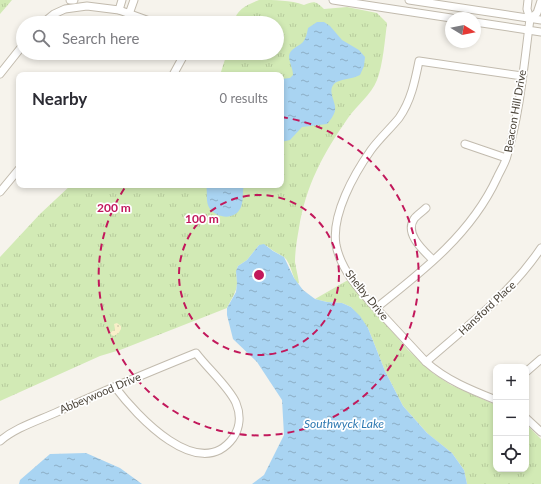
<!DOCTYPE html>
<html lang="en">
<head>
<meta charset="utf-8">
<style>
	:root { --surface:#fff; --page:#f7f7f7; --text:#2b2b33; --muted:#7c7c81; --line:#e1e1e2 }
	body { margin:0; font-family:Lato,sans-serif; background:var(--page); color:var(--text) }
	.controls { position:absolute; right:12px; bottom:12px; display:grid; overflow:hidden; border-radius:8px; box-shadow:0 2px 6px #0003 }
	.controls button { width:36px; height:36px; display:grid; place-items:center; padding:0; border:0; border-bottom:1px solid var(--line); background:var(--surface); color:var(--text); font:20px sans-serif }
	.compass { position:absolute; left:445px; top:12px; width:36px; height:36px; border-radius:50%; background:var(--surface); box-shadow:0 2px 6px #0003; rotate:100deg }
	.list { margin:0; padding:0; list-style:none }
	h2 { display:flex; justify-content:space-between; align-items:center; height:52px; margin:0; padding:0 16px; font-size:17px }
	h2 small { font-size:13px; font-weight:400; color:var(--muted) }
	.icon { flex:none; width:22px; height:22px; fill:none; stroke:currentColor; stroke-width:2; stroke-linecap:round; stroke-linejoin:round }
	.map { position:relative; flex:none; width:541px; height:484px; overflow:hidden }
	.search { position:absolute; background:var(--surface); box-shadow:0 2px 6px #0003; left:16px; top:16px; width:268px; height:44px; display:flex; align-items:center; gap:10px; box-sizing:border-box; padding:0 14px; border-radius:22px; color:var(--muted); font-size:15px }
	.panel { position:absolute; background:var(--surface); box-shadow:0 2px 6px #0003; left:16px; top:72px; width:268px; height:116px; border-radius:8px }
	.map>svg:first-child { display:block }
</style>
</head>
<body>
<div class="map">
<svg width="541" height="484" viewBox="0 0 541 484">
	<defs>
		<pattern id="grass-tufts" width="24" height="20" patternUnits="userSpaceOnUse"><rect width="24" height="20" fill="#d2eab5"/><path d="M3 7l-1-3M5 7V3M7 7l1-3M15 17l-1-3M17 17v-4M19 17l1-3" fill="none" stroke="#b6ca9c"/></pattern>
		<pattern id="sand-dots" width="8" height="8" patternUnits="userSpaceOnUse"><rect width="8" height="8" fill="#f9efc9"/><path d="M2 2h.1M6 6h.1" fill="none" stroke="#d7cead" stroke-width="1.8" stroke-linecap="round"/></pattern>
		<pattern id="water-ripples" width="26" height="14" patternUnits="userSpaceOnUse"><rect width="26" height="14" fill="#a9d4f2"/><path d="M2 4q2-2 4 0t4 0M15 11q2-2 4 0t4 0" fill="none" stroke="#8caec5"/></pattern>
	</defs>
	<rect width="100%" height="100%" fill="#f6f3ec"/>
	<g fill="url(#grass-tufts)">
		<polygon points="0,0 12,0 0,14"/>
		<path d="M 259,0 C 275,0 290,0 304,5 C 315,1 315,1 324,9 L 347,7 L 377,13 L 387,23 C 385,39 383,65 377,80 C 371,95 357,105 348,118 C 323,154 306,185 299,228 C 297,239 295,251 295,262 C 296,269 298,276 299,283 L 297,284 C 292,276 291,263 284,257 C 278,253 272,251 267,246 L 259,245 L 247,260 L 238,266 C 235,272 237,276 237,283 C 237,292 231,299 227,308 L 120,350 L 100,356 L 0,401 L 0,257 L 40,214 L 71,185 L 281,185 L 281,75 L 220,75 L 227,53 L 277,53 L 277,23 L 234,23 C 236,9 247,5 259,0 Z"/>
		<polygon points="348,280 408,350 434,374 451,385 496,405 496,469 526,469 526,424 541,439 541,484 467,484 464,470 452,453 428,434 403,406 385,371 368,328 351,307 342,303 327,302 315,299"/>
	</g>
	<polygon fill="url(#sand-dots)" points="117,323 121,326 121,329 118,334 113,336 110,333 115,329 114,324"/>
	<g fill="url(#water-ripples)">
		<path d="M 317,22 L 324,22 L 330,26 L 342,40 L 359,50 L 365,57 L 364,66 L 360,75 C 353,79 340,79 335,83 C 326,91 337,102 335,111 C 334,115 330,121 327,124 L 302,127 L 290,140 L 281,142 L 281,79 L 290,78 L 293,75 C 293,69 289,62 289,56 C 290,49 297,47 302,43 C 306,39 307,33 308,28 Z"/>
		<path d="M 206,185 L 244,185 C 242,192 244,199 241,207 C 236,220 218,219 210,209 C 205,202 208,193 206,185 Z"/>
		<polygon points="264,244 273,251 284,257 294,278 303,290 315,299 327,302 342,303 351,307 360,316 368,328 385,371 403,406 427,433 452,453 464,470 467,484 252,484 264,475 284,435 282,400 257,362 233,339 227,315 227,308 236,292 237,283 236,271 238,266 247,260 259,245"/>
		<polygon points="86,453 120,468 142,484 19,484 20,480 50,454"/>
	</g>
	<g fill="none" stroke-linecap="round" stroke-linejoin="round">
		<defs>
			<g id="minor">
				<polyline points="70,0 74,0"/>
				<polyline points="333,0 451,18"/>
				<polyline points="409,0 541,20"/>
				<polyline points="119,10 122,0"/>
				<polyline points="129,14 134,0"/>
				<polyline points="530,19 537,13 541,1"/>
				<polyline points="475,22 541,32"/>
				<polyline points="43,23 54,14 65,9 87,6 119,10 155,23"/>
				<polyline points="0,74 23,45"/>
				<polyline points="173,75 185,53"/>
				<polyline points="465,144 506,158"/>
				<polyline points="0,192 19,169"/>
				<path d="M 426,208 C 422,212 417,215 414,219 C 404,234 424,251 433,260"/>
				<path d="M 376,308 C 423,271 471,234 497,178 C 500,171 505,164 507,156 C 520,113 524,64 530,19 L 527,9 L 528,0"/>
				<path d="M 426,362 C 467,326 511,293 541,248"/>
				<polyline points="526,372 541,359"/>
				<path d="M 496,400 C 471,390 446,380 426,362 C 413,348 400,334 387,320 C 367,298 342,275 336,245 C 331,215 354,174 371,150 C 379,139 390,129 399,118 C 411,101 415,81 419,61 L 522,76"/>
				<polyline points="526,418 541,432"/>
				<path d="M 0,441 C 15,428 37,421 55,413 C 101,392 149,372 196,353 C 208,369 229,387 236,403 C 241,415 240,428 233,438 C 199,484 136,415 115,387"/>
			</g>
		</defs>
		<use href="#minor" stroke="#c2bbae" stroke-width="9"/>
		<use href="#minor" stroke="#fff" stroke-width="7"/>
	</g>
	<g fill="none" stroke="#c2185b" stroke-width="2" stroke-dasharray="7 5">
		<circle cx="259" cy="275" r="80"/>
		<path d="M281 117A160 160 0 1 1 126 186"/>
	</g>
	<g text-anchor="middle" stroke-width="3.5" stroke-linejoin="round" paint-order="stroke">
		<g font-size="11" fill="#4b4439" stroke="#fff">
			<text transform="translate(515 111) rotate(-80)" y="4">Beacon Hill Drive</text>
			<text transform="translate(367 295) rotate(51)" y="4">Shelby Drive</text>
			<text transform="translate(487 308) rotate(-43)" y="4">Hansford Place</text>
			<text transform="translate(100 393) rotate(-23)" y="4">Abbeywood Drive</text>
		</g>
		<g font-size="12" font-style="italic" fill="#2e7ab2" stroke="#fff">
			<text x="344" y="428">Southwyck Lake</text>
		</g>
	</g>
	<circle cx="259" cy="275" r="6" fill="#c2185b" stroke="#fff" stroke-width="2"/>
	<g font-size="12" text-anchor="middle" font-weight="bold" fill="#c2185b" stroke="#fff" stroke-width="3.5" stroke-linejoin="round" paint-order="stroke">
		<text x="114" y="212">200 m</text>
		<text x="202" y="223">100 m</text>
	</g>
</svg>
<div class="controls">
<button>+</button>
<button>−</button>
<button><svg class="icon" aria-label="locate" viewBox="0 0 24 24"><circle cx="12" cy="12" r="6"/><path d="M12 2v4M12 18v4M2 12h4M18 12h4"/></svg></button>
</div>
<svg class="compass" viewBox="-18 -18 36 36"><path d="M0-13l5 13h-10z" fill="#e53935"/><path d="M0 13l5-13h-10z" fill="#7c7c81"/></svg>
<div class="search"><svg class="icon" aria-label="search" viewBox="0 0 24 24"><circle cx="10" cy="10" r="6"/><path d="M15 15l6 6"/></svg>Search here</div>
<section class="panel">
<h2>Nearby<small>0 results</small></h2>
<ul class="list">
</ul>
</section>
</div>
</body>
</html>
